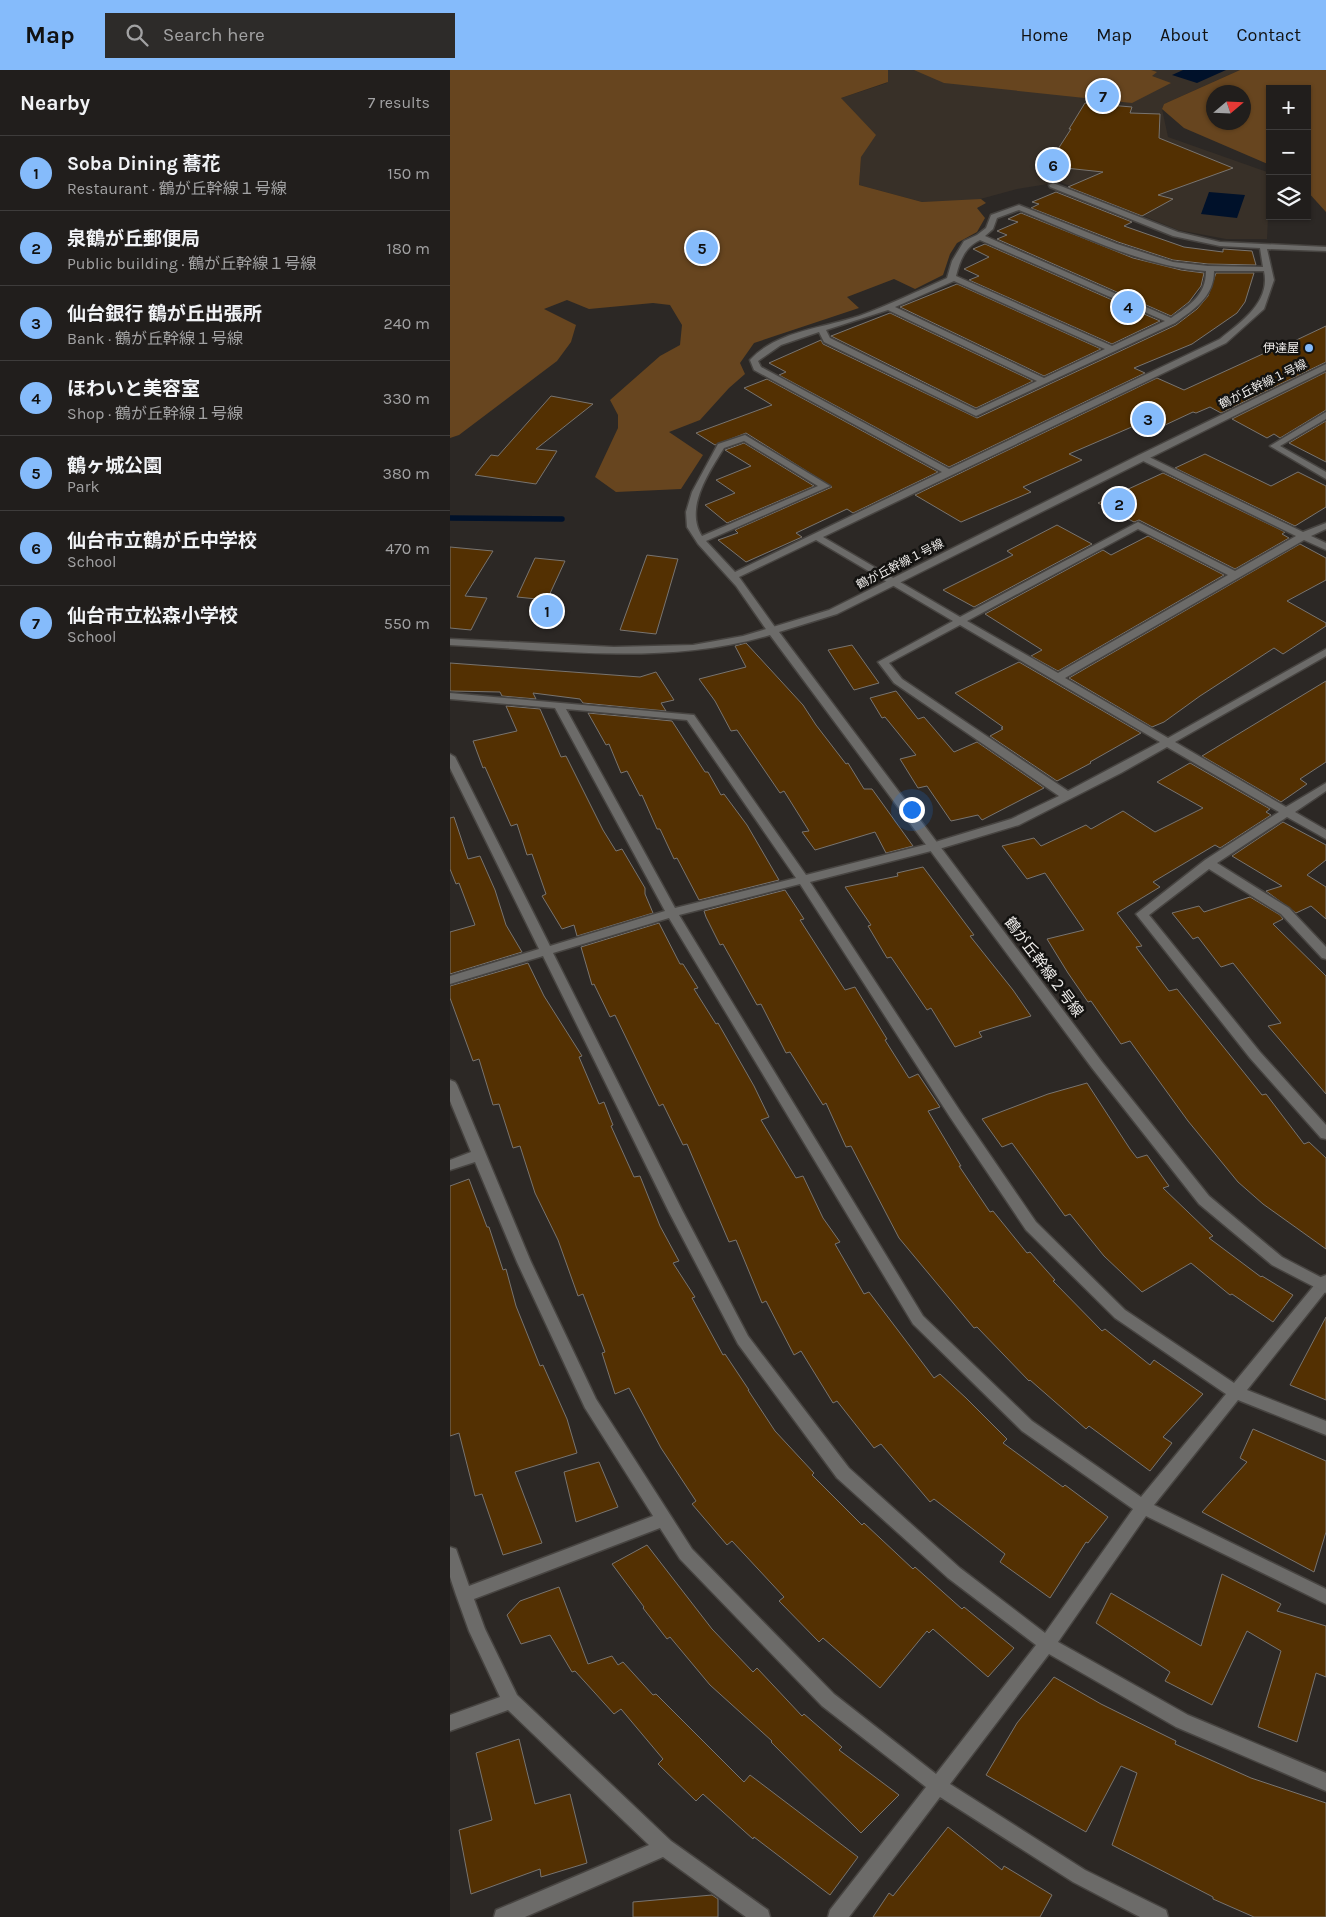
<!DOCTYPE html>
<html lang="en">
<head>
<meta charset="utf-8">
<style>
	:root { --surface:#211e1c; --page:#2d2b29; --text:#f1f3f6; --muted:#a2a2a3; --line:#3e3c3b; --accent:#85bbfb }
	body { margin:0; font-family:Karla,"Noto Sans JP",sans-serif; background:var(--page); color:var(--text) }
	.controls { position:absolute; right:15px; top:15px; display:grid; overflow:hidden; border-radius:0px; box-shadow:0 1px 4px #0004 }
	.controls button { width:45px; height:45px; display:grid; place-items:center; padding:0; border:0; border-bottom:1px solid var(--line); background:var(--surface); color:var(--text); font:25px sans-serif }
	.compass { position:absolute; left:756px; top:15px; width:45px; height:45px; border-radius:50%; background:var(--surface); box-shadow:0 1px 4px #0004; rotate:71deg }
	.you { position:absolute; left:461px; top:739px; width:18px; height:18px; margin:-12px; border:4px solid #fff; border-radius:50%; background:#1a73e8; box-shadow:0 0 0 8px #1a73e833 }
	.badge { display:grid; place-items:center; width:32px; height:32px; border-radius:50%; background:var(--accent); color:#111; font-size:16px; font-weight:700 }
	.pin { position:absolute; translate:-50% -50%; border:2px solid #fff; box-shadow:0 1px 5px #0006 }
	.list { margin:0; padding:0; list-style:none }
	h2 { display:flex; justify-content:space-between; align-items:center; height:65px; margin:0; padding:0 20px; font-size:21px }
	h2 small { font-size:16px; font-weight:400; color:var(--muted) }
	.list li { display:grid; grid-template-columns:32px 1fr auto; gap:15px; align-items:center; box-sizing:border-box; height:75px; padding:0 20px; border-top:1px solid var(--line) }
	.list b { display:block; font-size:19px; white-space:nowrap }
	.list p { margin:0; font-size:16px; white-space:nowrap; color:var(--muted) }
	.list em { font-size:16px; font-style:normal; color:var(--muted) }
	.icon { flex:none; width:28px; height:28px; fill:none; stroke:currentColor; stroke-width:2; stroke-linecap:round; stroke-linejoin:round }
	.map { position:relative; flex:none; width:876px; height:1847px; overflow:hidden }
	header { display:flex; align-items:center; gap:30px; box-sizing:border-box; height:70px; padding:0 25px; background:var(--accent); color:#111 }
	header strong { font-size:24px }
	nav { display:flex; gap:28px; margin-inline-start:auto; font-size:18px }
	.search { width:350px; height:45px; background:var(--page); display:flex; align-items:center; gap:12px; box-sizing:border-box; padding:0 18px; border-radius:0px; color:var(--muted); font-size:19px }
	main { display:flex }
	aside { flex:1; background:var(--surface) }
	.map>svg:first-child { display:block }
</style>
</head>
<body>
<header>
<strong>Map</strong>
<div class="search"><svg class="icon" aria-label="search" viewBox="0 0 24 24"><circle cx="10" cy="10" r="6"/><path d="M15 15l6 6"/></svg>Search here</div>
<nav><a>Home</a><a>Map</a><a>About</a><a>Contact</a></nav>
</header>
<main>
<aside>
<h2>Nearby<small>7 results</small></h2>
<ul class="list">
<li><span class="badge">1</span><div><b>Soba Dining 蕎花</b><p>Restaurant · 鶴が丘幹線１号線</p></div><em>150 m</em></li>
<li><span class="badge">2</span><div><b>泉鶴が丘郵便局</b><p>Public building · 鶴が丘幹線１号線</p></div><em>180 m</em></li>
<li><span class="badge">3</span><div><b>仙台銀行 鶴が丘出張所</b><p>Bank · 鶴が丘幹線１号線</p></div><em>240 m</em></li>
<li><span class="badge">4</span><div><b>ほわいと美容室</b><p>Shop · 鶴が丘幹線１号線</p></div><em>330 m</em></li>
<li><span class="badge">5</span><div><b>鶴ヶ城公園</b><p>Park</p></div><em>380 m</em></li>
<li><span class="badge">6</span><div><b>仙台市立鶴が丘中学校</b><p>School</p></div><em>470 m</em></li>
<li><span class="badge">7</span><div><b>仙台市立松森小学校</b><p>School</p></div><em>550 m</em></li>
</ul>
</aside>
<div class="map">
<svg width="876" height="1847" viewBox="0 0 876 1847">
	<rect width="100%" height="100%" fill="#2c2825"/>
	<polygon fill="#383028" points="438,0 790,0 714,34 712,39 718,67 820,103 817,169 776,169 728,160 610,112 567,119 523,131 472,132 409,115 411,87 391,28 437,13"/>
	<g fill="#67451f" fill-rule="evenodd">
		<polygon points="0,0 438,0 438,12 391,28 426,65 411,87 409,115 472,132 531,129 536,133 527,138 535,148 527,162 507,173 500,184 493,205 465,219 444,209 397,227 409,238 304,273 290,293 295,304 279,318 250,350 219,362 253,385 231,419 166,422 145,407 168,358 168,345 160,330 210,286 230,275 232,255 220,235 203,233 139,239 117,230 94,239 126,255 121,272 107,291 9,365 0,368"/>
		<polygon points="464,0 701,0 707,2 702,6 721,13 682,33 494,13"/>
		<path d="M 790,0 L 876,0 L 876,142 L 857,121 L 857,19 L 820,19 L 820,95 L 734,58 L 712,39 L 714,34 ZM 794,22 L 794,52 L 764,52 L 764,22 Z"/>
	</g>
	<g fill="#00112a">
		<polygon points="733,0 776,0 747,13 722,5"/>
		<polygon points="759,122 795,125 787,148 751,144"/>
	</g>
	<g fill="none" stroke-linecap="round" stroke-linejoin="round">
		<polyline stroke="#00112a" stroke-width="5.5" points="0,448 112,449"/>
	</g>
	<g fill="#533002" stroke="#787470">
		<polygon points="635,33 682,37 680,43 710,44 709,68 783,98 708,125 723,129 692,146 618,117 653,102 597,96 621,59 619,59"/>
		<polygon points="606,122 682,152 674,156 734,177 773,182 773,179 802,181 806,195 758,194 723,190 668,172 581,138 589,134 582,132"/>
		<polygon points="571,143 683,188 731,200 754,203 751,216 739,232 721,246 547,169 557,165 547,161 568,152 558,149"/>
		<polygon points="535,174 710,251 662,274 519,210 529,206 514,199 539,187 523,179"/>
		<polygon points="766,203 804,203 795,232 787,243 742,274 684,298 695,303 499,397 329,305 336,302 319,293 371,270 373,274 527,348 726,255 747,239 758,226"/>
		<polygon points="507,214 651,279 594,306 450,237"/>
		<polygon points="440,243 583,311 526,338 381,266"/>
		<polygon points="876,256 876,292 771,343 760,337 746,343 743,342 698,363 684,356 619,384 632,390 573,417 581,422 511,452 465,425 707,308 734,320 817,282 819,283"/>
		<polygon points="876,302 876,340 830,368 824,364 817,368 782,349"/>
		<polygon points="317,309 488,402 403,443 397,439 346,463 352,467 296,492 268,470 288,463 285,460 382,417 296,363 265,375 246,363 322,335 294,318"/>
		<polygon points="101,326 143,334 86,379 107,381 86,414 25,405 41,385 48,386"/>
		<polygon points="876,351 876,392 839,373"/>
		<polygon points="294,373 364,416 277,453 255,435 285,423 266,410 301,396 275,380"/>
		<polygon points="755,384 821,416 848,402 876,416 876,437 845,456 725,398"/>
		<polygon points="713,403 835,462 832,464 839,468 785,499 689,450 684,452 648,433"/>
		<polygon points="607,455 642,474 524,537 493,520 563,485 557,481"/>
		<polygon points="698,466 774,505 608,601 581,586 592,580 535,544 653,480 661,485"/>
		<polygon points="850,474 876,488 876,510 837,531 876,553 876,556 833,584 824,578 750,626 714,652 702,657 619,608"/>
		<polygon points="0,477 43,481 15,526 37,528 21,560 0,558"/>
		<polygon points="197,485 228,489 206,564 170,560"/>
		<polygon points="85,488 115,491 97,530 67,527"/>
		<polygon points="296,573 353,635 366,655 396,694 398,693 414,719 422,719 463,776 436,783 425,762 365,780 352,762 359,761 334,721 330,723 287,660 281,661 265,631 249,609 296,597 285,576"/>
		<polygon points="402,575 429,613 404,620 378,580"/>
		<polygon points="569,592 691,663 640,692 641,693 607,711 540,666 553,659 551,658 553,657 505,623"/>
		<polygon points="0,593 190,607 206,602 224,630 211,633 216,641 133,633 130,629 83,623 86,629 52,626 50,622 0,621"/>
		<polygon points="876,611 876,692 850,709 857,714 831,732 752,686"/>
		<polygon points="446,621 468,649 474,647 504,682 527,672 594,718 532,750 528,745 501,751 477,716 468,718 450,689 466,685 435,647 432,648 420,628"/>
		<polygon points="56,636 90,639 111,687 116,686 153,760 166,781 172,779 195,818 195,824 203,843 127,866 124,855 112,859 92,826 96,824 82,784 77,785 67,754 61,756 35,697 33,698 23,671 67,661"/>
		<polygon points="138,643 222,651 255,702 258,702 271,725 274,724 297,755 329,810 249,830 227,788 224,789 210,759 207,759 192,725 190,726 177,701 171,703 159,674 156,675"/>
		<polygon points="740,693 820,739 816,742 821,745 770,778 765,775 703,812 710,817 667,843 692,876 686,877 719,921 727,919 812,1025 816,1024 854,1074 859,1072 876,1088 876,1179 813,1134 788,1112 738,1051 680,971 671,974 641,931 638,932 618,903 597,869 634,860 595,803 577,809 552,776 584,768 591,776 636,755 641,759 673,741 705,762 753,738 707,712"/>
		<polygon points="4,747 18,789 30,786 45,820 56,855 72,882 0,904 0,862 25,855 9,813 6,814 0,799 0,748"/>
		<polygon points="833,752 876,775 876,790 857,805 876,817 876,849 861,836 846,843 816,821 832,816 782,786"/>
		<polygon points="473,797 524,865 520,866 563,920 581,946 529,962 532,967 505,977 481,938 477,940 441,887 437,888 418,856 421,855 395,817 448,806 447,803"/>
		<polygon points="335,820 354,849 350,850 395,920 405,917 437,969 435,970 459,1008 468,1004 490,1037 478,1041 511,1096 509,1096 540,1142 543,1141 577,1183 580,1182 605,1210 603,1211 652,1261 655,1259 700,1295 704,1290 753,1324 713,1367 722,1373 700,1401 639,1356 636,1359 580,1310 579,1311 527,1257 524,1258 449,1168 401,1076 396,1077 376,1033 373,1035 340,982 336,983 311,934 307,935 273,874 270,875 256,847 254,841"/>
		<polygon points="800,827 830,845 833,849 823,854 876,906 876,1024 818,956 831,953 783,893 771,897 748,867 743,869 722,843 749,836 754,842"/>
		<polygon points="209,853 230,894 233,894 248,918 244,919 266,954 268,953 304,1016 319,1047 311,1050 346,1108 353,1106 373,1148 390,1172 385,1174 414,1224 419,1222 484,1308 490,1304 516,1328 557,1369 553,1373 613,1417 615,1415 658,1447 638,1473 636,1472 600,1528 550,1492 555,1484 484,1429 480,1432 431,1374 424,1378 387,1331 383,1333 351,1281 344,1285 316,1231 312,1233 286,1170 279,1172 237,1074 233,1075 213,1034 209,1036 165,945 160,947 144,914 142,915 131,877"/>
		<polygon points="78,893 94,926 132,986 129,987 149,1034 154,1032 163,1055 161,1056 184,1107 190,1106 210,1156 229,1191 223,1193 245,1227 242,1228 273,1285 275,1284 299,1320 298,1320 325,1361 364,1403 362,1405 412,1455 414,1453 463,1499 465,1497 512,1539 514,1537 564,1578 538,1607 483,1559 479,1563 477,1561 430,1618 373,1568 369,1572 329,1531 334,1527 282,1471 277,1475 242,1434 246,1431 211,1378 179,1318 165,1324 152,1283 155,1282 133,1224 128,1226 108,1170 85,1123 70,1076 63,1078 49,1034 43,1035 29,989 23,991 0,928 0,916"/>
		<polygon points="637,1013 680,1079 687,1088 697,1085 719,1116 713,1118 763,1166 759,1168 811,1207 812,1206 843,1225 823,1252 782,1224 780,1225 741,1193 692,1222 654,1186 620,1144 615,1146 562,1073 552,1077 532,1049 598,1024"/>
		<polygon points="19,1109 37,1157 39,1157 53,1200 56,1199 66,1236 90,1296 93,1295 117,1349 127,1383 65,1402 92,1473 53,1485 32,1424 25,1426 9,1363 0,1366 0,1116"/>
		<polygon points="876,1247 876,1330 840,1315"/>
		<polygon points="803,1359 876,1391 876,1462 864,1502 752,1442 797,1392 790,1388"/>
		<polygon points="149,1392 168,1437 126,1452 114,1402"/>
		<polygon points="197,1475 262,1559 303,1602 307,1598 352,1646 354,1644 392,1677 389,1680 449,1725 411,1763 321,1672 322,1671 260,1615 220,1567 217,1569 193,1538 194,1537 162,1494"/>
		<polygon points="772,1504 831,1534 827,1541 876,1556 876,1607 866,1603 847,1672 808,1657 831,1581 797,1561 762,1635 715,1611 720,1602 646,1553 661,1523 751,1576"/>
		<polygon points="109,1517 138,1594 162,1586 168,1595 173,1592 203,1625 206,1624 294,1712 300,1705 408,1787 380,1825 304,1767 303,1769 253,1724 246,1731 208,1694 213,1689 171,1639 164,1644 125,1601 122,1602 100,1565 71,1574 57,1545 70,1531"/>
		<polygon points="604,1607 651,1634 726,1671 725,1674 801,1708 876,1733 876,1847 804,1847 763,1829 763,1827 662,1775 687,1703 671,1696 636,1762 536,1705 567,1653"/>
		<polygon points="69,1669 85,1734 120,1724 137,1793 91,1807 90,1799 21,1824 9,1760 42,1750 26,1683"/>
		<polygon points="498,1757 552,1800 554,1796 602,1825 590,1847 423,1847 439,1823 443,1826"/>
		<polygon points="262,1825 268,1829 268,1847 183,1847 183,1832"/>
	</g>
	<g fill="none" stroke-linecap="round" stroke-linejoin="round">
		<defs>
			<g id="minor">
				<path d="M 603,113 L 728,162 L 770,172 L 876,177 L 876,181 L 817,179 L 824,210 L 814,239 L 776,273 L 373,467 L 510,547 L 688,452 L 785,501 L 846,466 L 689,389 L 689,385 L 695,385 L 853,462 L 876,453 L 876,459 L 861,466 L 876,473 L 876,480 L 854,470 L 615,608 L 718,668 L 876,579 L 876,586 L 725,672 L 836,737 L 876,713 L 876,721 L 845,742 L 876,760 L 876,769 L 837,747 L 767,793 L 839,838 L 876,877 L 876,889 L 872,888 L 831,844 L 759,799 L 699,845 L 810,982 L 876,1055 L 876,1069 L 871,1068 L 800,988 L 686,844 L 755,790 L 829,742 L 717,677 L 671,703 L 569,755 L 489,779 L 360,812 L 510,1041 L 586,1152 L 675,1240 L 784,1313 L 871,1207 L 876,1205 L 876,1221 L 797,1320 L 876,1351 L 876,1365 L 788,1330 L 704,1435 L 876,1519 L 876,1534 L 696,1446 L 608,1572 L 738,1645 L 876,1703 L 876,1721 L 726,1657 L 599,1584 L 500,1714 L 635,1800 L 716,1840 L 718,1847 L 690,1847 L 623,1812 L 490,1727 L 399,1847 L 378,1847 L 380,1840 L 476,1717 L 372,1636 L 230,1489 L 210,1458 L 24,1529 L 35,1559 L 67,1625 L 221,1771 L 318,1840 L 320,1847 L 296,1847 L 213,1787 L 75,1847 L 44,1847 L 46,1840 L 199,1775 L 58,1640 L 0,1661 L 0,1645 L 50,1627 L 19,1561 L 6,1525 L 0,1507 L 0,1477 L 6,1479 L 19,1516 L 203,1446 L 135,1338 L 67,1192 L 25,1092 L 0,1100 L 0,1090 L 21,1082 L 0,1031 L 0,1010 L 5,1012 L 7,1015 L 81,1192 L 146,1329 L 242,1479 L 384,1624 L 486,1704 L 586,1575 L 498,1508 L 387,1408 L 288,1274 L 219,1142 L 93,886 L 0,914 L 0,906 L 89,879 L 0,698 L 0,684 L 5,687 L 100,876 L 215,841 L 105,638 L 0,629 L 0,623 L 244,645 L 356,805 L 482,773 L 561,749 L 609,726 L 444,613 L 428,592 L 503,551 L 366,470 L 289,507 L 327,560 L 322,563 L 318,562 L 286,516 L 248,474 L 237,457 L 236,442 L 242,422 L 268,374 L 295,365 L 380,416 L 256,471 L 285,502 L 492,402 L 304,300 L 300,290 C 326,261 374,258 409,246 C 439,235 468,221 497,208 L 502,191 L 514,171 L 527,165 L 536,158 L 541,145 L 569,135 L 667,174 L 723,192 L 758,196 L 813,197 L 810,178 L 770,176 L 723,166 L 600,117 L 599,115 ZM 569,140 C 629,164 690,196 756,201 C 756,225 740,235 721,248 L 535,166 L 543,159 L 547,148 ZM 530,170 L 715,251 L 662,276 L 506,206 C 510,190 515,177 530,170 ZM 764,201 L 814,201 C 821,232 791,252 770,269 L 499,399 L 311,297 L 308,291 L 331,275 L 369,262 L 374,272 L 526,346 L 725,253 C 744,239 764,227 764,201 ZM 504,211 L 655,279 L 594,308 L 445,237 ZM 438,240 L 587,311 L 526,340 L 380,268 L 376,260 ZM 294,371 L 368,416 L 252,466 C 234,439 259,402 274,378 ZM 688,459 L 778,505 L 608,603 L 517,551 ZM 510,555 L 710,672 L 618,721 L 452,609 L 439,593 ZM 116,639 L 237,650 L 346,808 L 225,838 ZM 350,814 L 500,1047 L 576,1160 L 665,1248 L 776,1324 L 691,1427 L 582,1351 L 473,1246 L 229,845 ZM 219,848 L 463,1254 L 572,1361 L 683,1439 L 595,1563 L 510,1498 L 399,1398 L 298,1266 L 233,1142 L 103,883 Z"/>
				<polygon points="876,342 876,349 830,376 876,402 876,409 820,376"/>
			</g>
			<path id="tertiary" d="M 876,294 L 876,300 L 387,544 L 329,562 L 652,992 L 759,1126 L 832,1187 L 876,1210 L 876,1223 L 822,1195 L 749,1134 L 642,998 L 320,565 C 218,596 106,580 0,575 L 0,569 L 164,577 L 243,575 L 293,566 L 379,540 L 689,385 Z"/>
		</defs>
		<use href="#minor" stroke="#474441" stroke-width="3"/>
		<use href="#tertiary" stroke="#474441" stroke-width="3"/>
		<use href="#minor" fill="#6c6b69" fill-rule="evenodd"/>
		<use href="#tertiary" fill="#6c6b69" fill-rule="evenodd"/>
	</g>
	<circle fill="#85bbfb" stroke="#131210" stroke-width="2" cx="859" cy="278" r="5"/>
	<g text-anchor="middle" stroke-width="5" stroke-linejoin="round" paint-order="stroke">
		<g font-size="12" fill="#efedeb" stroke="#131210" text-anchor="end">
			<text x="849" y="282">伊達屋</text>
		</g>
		<g font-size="12" fill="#efedeb" stroke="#131210">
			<text transform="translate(813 314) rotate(-26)" y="4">鶴が丘幹線１号線</text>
			<text transform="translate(450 494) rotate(-27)" y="4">鶴が丘幹線１号線</text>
		</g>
		<g font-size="15" fill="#efedeb" stroke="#131210">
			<text transform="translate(594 897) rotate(53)" y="5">鶴が丘幹線２号線</text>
		</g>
	</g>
</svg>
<div class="controls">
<button>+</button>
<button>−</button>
<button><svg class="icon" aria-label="layers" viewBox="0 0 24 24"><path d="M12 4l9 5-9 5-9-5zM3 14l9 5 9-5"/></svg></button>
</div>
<svg class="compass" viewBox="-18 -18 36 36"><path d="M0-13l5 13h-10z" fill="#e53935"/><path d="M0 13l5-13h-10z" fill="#a2a2a3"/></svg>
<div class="you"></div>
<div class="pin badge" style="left:97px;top:541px">1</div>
<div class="pin badge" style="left:669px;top:434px">2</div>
<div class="pin badge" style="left:698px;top:349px">3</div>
<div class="pin badge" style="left:678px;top:237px">4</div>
<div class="pin badge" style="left:252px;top:178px">5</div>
<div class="pin badge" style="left:603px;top:95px">6</div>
<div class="pin badge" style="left:653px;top:26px">7</div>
</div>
</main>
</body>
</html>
